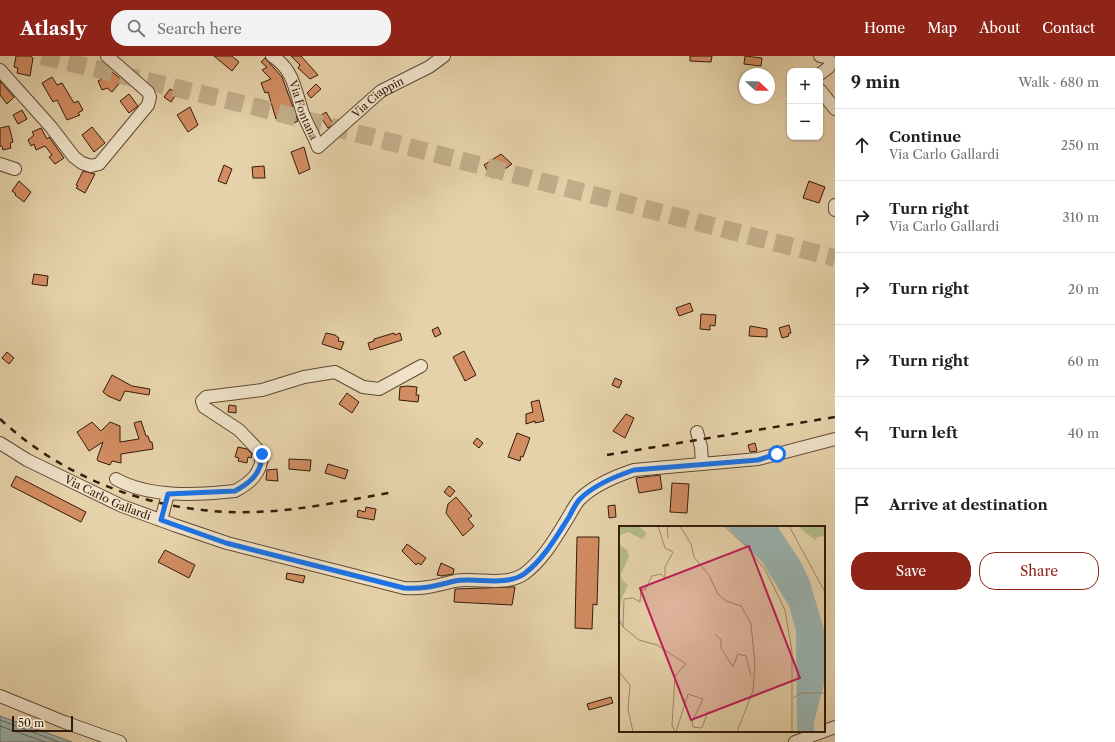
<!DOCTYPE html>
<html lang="en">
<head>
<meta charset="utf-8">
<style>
	:root { --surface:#fff; --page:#f2f2f2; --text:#202124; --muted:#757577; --line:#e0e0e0; --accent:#8f2418 }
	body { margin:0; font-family:"Libre Caslon Text",serif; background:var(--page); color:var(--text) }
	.controls { position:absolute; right:12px; top:12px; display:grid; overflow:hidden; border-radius:8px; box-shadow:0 1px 3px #0004 }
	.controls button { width:36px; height:36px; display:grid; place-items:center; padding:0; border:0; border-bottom:1px solid var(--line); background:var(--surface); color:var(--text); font:20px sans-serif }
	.compass { position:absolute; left:739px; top:12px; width:36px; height:36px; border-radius:50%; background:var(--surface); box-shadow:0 1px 3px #0004; rotate:111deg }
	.scale { position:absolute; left:12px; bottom:10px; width:61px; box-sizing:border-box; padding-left:4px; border:2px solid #331b0b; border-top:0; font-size:11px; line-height:14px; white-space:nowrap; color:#331b0b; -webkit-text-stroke:3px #efe2c8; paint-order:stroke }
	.stop { position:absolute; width:12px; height:12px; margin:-9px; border:3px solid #1a73e8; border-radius:50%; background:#fff }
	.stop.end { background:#1a73e8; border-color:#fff; box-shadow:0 1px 4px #0008 }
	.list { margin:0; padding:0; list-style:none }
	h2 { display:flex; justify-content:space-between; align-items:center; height:52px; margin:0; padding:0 16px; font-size:17px }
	h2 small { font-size:13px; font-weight:400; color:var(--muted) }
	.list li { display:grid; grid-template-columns:26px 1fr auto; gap:12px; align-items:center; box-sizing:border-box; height:72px; padding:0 16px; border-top:1px solid var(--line) }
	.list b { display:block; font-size:15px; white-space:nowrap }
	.list p { margin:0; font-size:13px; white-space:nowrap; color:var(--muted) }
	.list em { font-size:13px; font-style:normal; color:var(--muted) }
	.actions { display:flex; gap:8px; padding:12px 16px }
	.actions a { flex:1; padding:9px 0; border:1px solid var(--accent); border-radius:16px; text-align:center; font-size:14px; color:var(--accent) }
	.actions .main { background:var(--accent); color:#fff }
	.icon { flex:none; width:22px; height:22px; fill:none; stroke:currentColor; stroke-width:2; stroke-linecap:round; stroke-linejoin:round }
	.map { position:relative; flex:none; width:835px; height:686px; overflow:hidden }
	header { display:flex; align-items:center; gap:24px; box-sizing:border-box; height:56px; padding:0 20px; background:var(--accent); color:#fff }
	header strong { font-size:19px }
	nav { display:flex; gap:22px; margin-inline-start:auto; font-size:14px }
	.search { width:280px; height:36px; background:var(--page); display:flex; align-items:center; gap:10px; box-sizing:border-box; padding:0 14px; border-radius:16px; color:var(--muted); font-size:15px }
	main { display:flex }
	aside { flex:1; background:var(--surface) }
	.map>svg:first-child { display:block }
</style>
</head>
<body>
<header>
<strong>Atlasly</strong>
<div class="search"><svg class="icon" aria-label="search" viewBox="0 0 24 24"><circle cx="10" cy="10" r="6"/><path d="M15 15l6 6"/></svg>Search here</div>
<nav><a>Home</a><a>Map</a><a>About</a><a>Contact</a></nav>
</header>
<main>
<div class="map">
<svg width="835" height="686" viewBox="0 0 835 686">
	<rect width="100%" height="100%" fill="#e6d2aa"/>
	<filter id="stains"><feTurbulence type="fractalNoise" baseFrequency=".005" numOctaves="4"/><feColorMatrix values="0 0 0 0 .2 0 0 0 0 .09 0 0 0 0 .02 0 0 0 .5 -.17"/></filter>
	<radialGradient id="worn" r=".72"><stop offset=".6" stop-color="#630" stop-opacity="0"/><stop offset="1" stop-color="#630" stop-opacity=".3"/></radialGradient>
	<polygon fill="#9ab5b3" stroke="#717770" points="0,660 72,686 0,686"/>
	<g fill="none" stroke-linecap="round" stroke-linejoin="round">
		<g stroke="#66685f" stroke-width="1">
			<polyline points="0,664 59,686"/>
			<polyline points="0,670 45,686"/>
		</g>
	</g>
	<g fill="#d38d62" stroke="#331b0b">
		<polygon points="16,0 30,0 33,2 30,20 17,17 18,12 14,11"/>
		<polygon points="214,0 232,0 239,6 232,15"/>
		<polygon points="291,0 301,0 318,19 310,23 298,12 300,9"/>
		<polygon points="690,0 712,0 711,6 690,5"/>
		<polygon points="745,0 762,2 761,10 744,8"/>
		<polygon points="265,2 282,21 298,65 294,67 292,64 285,67 283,61 276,63 268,36 265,37 261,27 271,23 262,14 267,11 261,6"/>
		<polygon points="110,14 122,24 112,36 107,32 102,34 98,25 102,23"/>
		<polygon points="52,21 57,29 62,27 74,47 78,45 83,54 78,57 80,59 67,64 57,44 53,46 42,27"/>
		<polygon points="0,25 14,41 7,48 0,39"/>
		<polygon points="316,28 321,33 311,42 307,37"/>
		<polygon points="170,33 177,37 171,46 164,41"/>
		<polygon points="129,38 138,50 129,57 120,45"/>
		<polygon points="190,51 198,69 188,76 177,59"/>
		<polygon points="22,54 27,63 18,68 13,59"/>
		<polygon points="326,56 333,68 328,72 320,60"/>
		<polygon points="9,70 13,86 10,87 11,92 3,94 2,90 0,90 0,72"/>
		<polygon points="92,71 105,87 94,96 82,79"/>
		<polygon points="41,72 47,83 49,81 64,102 55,108 49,101 52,99 45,90 36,94 34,88 31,90 28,84 34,79 32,76"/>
		<polygon points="304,91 310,113 299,118 291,96"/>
		<polygon points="501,98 512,108 492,122 484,109"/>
		<polygon points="224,109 232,113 226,128 218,125"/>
		<polygon points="264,110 265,122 253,122 252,111"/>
		<polygon points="83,115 95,118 85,137 76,132 78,130 76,129"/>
		<polygon points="19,125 31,136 24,146 15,139 16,138 12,135"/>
		<polygon points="809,125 825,131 819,147 803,142"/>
		<polygon points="34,218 48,220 47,230 32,228"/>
		<polygon points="690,247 693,255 679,260 676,252"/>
		<polygon points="701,258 716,259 715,270 710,269 710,274 700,273"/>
		<polygon points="789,269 791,277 788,278 789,280 782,282 779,272"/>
		<polygon points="750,270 767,273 767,281 749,280"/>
		<polygon points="438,271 441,278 435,281 432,274"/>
		<polygon points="326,277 335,279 339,282 338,285 344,286 341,294 322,288"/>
		<polygon points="394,277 395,279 400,277 402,284 370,294 368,287 374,285 374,283"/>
		<polygon points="464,295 476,319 465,325 453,301"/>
		<polygon points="7,296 14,302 9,308 2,302"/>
		<polygon points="112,319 132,330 150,333 149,339 125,335 120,345 108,340 103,336"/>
		<polygon points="615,322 622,325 619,332 612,329"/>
		<polygon points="407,330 417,331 416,339 419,339 418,346 399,344 400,331"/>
		<polygon points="347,337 359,346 352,357 339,348"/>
		<polygon points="539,344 544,365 535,367 535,365 526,368 526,358 533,356 531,346"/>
		<polygon points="229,349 236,350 236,357 228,356"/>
		<polygon points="626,358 634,362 625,382 613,375"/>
		<polygon points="141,365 146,380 148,380 150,386 152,386 153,393 121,398 121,407 112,405 110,409 98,405 97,403 103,386 89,395 77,376 92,366 101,375 110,366 120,370 120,386 139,383 134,367"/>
		<polygon points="517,377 530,382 523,401 521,400 520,405 508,401"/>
		<polygon points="477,382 483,387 479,392 473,387"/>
		<polygon points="755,387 757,395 750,396 748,389"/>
		<polygon points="238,391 247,393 252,398 251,402 248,401 247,407 238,405 239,402 235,401"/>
		<polygon points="289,403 311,404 310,415 289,413"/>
		<polygon points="328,408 348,414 345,423 325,417"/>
		<polygon points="277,413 278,425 266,424 267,414"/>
		<polygon points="660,419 662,433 639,437 636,422"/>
		<polygon points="16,420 86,456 81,466 11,430"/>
		<polygon points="672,427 689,428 687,457 670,456"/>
		<polygon points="449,430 455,435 450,441 444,436"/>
		<polygon points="456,441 472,460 468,463 474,470 463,480 446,457 448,448"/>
		<polygon points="615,449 616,461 609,462 608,450"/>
		<polygon points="366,451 376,453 374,464 357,461 358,454 365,456"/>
		<polygon points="577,481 599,481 597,549 593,548 592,573 575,572"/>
		<polygon points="407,488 426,502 421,509 418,507 416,509 402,495"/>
		<polygon points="165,494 195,509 189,522 158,506"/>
		<polygon points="441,507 454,513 453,518 442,520 437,519"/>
		<polygon points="287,517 305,520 303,527 286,523"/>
		<polygon points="512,531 515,531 512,549 454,546 455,533"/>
		<polygon points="611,641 613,647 589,654 587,648"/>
	</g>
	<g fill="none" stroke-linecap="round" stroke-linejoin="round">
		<polyline stroke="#c2ad8a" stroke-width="18" stroke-dasharray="18 9" stroke-linecap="butt" points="42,0 260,52 835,202"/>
		<defs>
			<g id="minor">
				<path id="s1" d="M 272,0 C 293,13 295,33 302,55 C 306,67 314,79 318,91 L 381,35 L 429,11 L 444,0"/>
				<polyline points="820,0 827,1 831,7 828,12 820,18"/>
				<polyline points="0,14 51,71 74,101 82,107 91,110 99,108 148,49 150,41 148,36 107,0"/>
				<polyline points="820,34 835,53"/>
				<polyline points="0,108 15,113"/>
				<polyline points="835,149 835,154"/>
				<polyline points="697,376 701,391 702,408"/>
				<path id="s2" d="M 0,387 L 27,404 L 122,450 L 174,469 L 227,487 L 404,532 C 426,533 434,530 455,525 C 475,521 505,531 524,518 C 544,503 556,481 569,460 C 572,455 576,447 580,443 C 594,429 616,420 634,414 L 758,403 L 835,383"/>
				<path d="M 116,423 C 149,442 199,439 235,435 C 250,427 262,417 262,398 L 239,374 L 204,351 L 202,345 L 206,341 L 262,334 L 304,321 L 335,316 L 363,331 L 379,333 L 421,310"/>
				<polyline points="161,464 168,438"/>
				<polyline points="0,640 64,666 120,686"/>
				<polyline points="795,686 835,671"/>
			</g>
		</defs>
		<use href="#minor" stroke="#604933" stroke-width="14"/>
		<use href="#minor" stroke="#efe2c8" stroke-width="12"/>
		<g stroke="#331b0b" stroke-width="2.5" stroke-dasharray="7 7" stroke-linecap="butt">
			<path d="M 0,363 C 68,426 161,459 253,456 C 300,455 348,444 394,436"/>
			<polyline points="607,399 835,361"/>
		</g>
	</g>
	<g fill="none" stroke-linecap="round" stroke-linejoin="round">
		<path stroke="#1a73e8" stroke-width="5" d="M 262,398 C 262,417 250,427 235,435 L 168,438 L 161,464 L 226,487 L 404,532 C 426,533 434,530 455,525 C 475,521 505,531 524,518 C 544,503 556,481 569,461 C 572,455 576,447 580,443 C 594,429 616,420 634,414 L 758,404 L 777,398"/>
	</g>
	<g text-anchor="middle" stroke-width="3" stroke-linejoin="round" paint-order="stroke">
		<g font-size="11" fill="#331b0b" stroke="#efe2c8">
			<text dy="4" stroke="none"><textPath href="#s1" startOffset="182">Via Ciappin</textPath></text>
			<text dy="4" stroke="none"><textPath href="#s1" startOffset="64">Via Fontana</textPath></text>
			<text dy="4" stroke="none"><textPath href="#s2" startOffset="121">Via Carlo Gallardi</textPath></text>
		</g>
	</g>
	<g transform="translate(619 470)">
		<rect width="206" height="206" fill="#e6d2aa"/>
		<path d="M 0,0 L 20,0 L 28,8 L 23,13 L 9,6 L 0,10 ZM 206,0 L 206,10 L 199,11 L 196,14 L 180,1 ZM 0,18 L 8,24 L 10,31 L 2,48 L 3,54 L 9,59 L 3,72 L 0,89 Z" fill="#b4bc89"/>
		<path d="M 107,0 L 158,0 L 180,33 L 190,53 L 206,107 L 206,154 L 195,196 L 195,206 L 178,206 L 177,105 L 170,80 L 144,37 Z" fill="#9ab5b3"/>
		<path fill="none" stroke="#9e896a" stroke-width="1" d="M 48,0 L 49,12M 61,0 L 72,18 L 75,31 L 90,49 L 99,68 L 107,75 L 122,80 L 132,98 L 136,138 L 134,165 L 118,206M 105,0 L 127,20 L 147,45 L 166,84 L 173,126 L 173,206M 170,0 L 206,66M 0,93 L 4,101 L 20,114 L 38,119 L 67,138 L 56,150 L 53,199 L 56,206M 4,101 L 5,73 L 14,72 L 21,76 L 22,63 L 26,64 L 33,50 L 42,48 L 46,52 L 46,41 L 54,26 L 46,22 L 39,0M 96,108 L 102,114 L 102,122 L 114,141 L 119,128 L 127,130 L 132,150M 0,146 L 11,159 L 9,183 L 14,206M 174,172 L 182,167 L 206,167M 57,206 L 69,168 L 84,173 L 73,196 L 74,201 L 83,202 L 89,185"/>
		<path fill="#c2185b" fill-opacity="0.15" stroke="#c2185b" stroke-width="2" d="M 130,20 L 181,152 L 72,194 L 21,62 Z"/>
		<rect width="206" height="206" fill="none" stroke="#331b0b" stroke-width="2"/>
	</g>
	<rect width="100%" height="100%" filter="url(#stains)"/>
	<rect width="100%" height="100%" fill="url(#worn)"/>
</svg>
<div class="controls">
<button>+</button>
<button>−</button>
</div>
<svg class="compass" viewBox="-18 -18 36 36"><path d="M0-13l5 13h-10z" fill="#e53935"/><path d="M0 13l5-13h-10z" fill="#757577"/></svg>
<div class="scale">50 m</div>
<div class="stop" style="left:777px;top:398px"></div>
<div class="stop end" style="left:262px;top:398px"></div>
</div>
<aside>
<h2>9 min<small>Walk · 680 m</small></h2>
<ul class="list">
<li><svg class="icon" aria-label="ahead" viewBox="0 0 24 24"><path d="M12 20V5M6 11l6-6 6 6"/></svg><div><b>Continue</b><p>Via Carlo Gallardi</p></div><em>250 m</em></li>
<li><svg class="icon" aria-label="right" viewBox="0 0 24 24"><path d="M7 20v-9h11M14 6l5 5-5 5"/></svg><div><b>Turn right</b><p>Via Carlo Gallardi</p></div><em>310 m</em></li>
<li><svg class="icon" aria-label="right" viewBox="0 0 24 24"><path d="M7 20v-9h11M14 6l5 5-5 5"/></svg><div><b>Turn right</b></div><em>20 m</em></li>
<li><svg class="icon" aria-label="right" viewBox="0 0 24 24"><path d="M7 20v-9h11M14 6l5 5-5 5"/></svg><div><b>Turn right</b></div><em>60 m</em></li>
<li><svg class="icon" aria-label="left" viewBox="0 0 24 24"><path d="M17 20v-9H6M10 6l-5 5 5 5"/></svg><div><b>Turn left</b></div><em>40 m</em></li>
<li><svg class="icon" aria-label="arrive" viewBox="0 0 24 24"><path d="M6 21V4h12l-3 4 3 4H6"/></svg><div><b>Arrive at destination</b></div></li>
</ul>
<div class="actions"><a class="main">Save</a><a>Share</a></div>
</aside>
</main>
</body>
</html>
